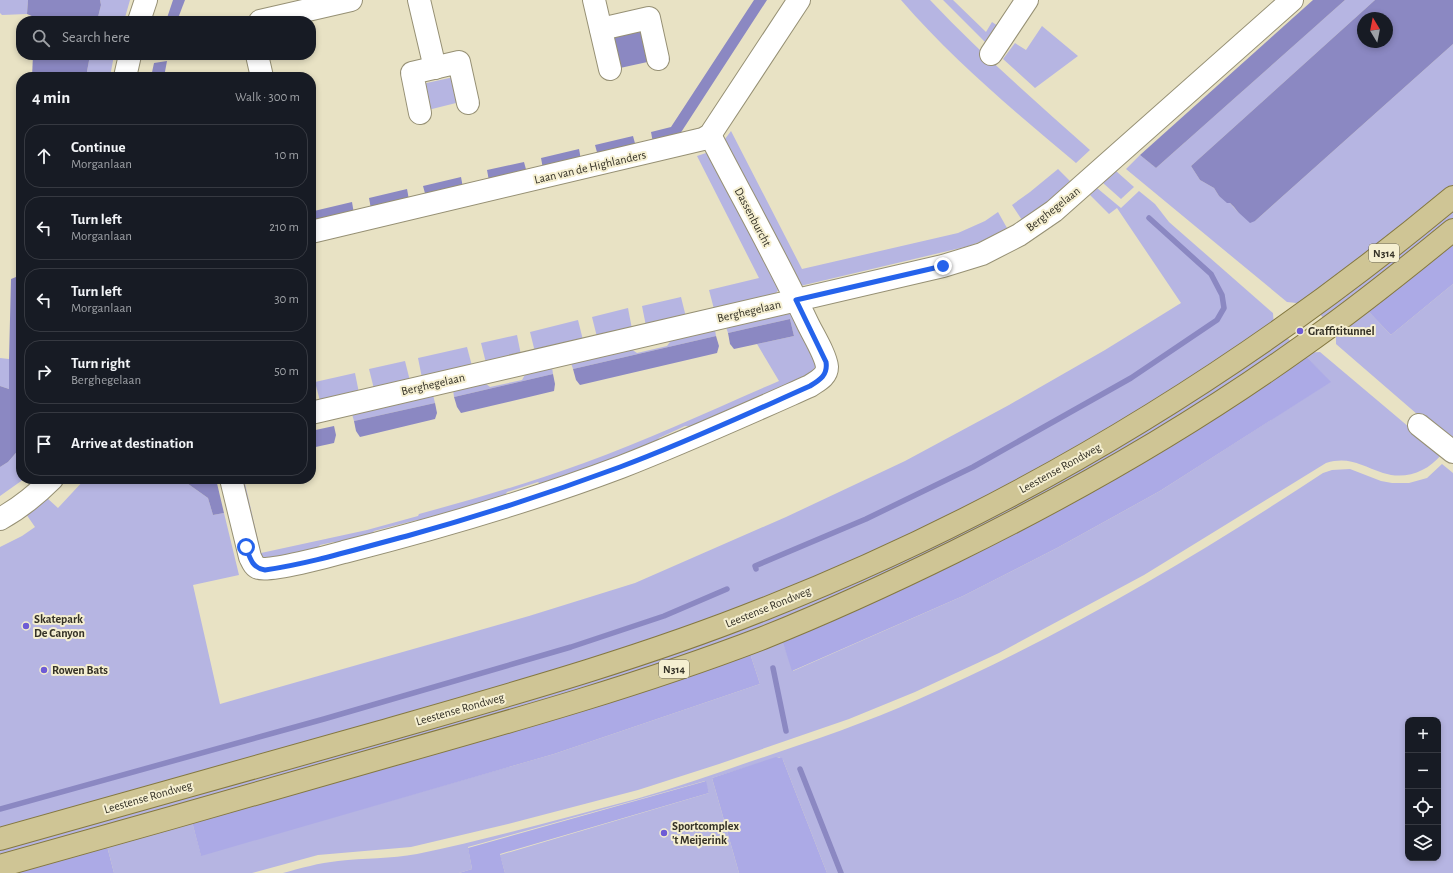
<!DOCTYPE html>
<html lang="en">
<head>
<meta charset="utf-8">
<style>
	:root { --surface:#171b24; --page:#20242c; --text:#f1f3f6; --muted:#9ea1a6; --line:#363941 }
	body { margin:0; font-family:"Alegreya Sans",sans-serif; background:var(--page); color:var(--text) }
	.controls { position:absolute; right:12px; bottom:12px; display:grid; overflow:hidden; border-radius:8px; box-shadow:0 2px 6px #0003 }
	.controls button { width:36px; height:36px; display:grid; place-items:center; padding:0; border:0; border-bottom:1px solid var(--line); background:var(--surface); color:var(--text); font:20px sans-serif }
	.compass { position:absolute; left:1357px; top:12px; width:36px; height:36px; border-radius:50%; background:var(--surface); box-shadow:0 2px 6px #0003; rotate:350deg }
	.stop { position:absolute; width:12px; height:12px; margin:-9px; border:3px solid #2563eb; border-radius:50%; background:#fff }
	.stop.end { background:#2563eb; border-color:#fff; box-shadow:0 1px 4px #0008 }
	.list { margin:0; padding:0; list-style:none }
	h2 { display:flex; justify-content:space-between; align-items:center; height:52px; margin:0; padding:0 16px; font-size:17px }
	h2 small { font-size:13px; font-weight:400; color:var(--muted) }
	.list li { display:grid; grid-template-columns:26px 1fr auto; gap:12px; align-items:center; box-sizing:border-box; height:64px; margin:0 8px 8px; padding:0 8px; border:1px solid var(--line); border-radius:16px }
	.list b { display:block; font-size:15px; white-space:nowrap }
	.list p { margin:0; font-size:13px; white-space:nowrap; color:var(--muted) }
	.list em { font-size:13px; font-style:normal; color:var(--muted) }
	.icon { flex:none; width:22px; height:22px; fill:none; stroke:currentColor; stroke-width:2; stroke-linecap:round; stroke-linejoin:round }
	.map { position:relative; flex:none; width:1453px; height:873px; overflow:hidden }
	.search { position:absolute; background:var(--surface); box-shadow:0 2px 6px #0003; left:16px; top:16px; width:300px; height:44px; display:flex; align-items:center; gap:10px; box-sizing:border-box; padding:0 14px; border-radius:16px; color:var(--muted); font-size:15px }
	.panel { position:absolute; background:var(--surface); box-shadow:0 2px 6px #0003; left:16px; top:72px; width:300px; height:412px; border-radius:16px }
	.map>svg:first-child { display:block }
</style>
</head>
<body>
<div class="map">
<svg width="1453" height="873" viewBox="0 0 1453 873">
	<rect width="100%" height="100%" fill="#e8e2c4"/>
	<g fill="#b6b5e2" fill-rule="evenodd">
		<polygon points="0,0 28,0 27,14 2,15 0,13"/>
		<polygon points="100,0 130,0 124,21 97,21 101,5"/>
		<path d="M 901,0 L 930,0 C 980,53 1035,101 1090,150 L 1076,163 C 1015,112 953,60 901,0 Z"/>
		<polygon points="943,0 953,0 986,32 992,22 998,26 987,44"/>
		<polygon points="1345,0 1375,0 1191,166 1200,180 1214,188 1219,196 1230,203 1238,212 1255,221 1453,44 1453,189 1306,304 1287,302 1126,169 1140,155 1156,168"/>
		<polygon points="1042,26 1078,56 1035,88 1003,59 1015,43 1026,50"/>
		<polygon points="90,55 114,55 110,77 86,77"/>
		<polygon points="454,77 460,102 428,110 422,84"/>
		<polygon points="731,131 802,269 958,233 985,221 998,212 1007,228 982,241 969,246 796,287 722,143"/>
		<polygon points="709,152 779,289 776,293 771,296 714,309 709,290 759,278 697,156"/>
		<polygon points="1058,169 1070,181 1046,203 1022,220 1012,205 1030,192"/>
		<polygon points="1116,171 1134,187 1121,199 1103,183"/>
		<polygon points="1097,188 1121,208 1139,191 1155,204 1169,222 1273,313 1274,327 1142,414 864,561 591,663 0,833 0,547 22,536 35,527 26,514 47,498 58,508 85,479 184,479 184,481 208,498 213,515 224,513 239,575 193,585 220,704 529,616 635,583 786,517 905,461 1009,405 1105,350 1181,303 1117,208 1109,214 1090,195"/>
		<polygon points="1453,205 1453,223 1327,322 1317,311"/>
		<polygon points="1453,284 1453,443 1425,421 1336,344 1336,330 1365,308 1391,335"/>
		<polygon points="681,297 686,317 646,326 642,306"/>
		<polygon points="628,308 632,329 597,337 592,317"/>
		<path d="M 787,313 L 794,315 L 818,365 L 814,374 L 695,427 L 685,426 L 659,438 L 655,445 L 540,484 L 538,482 L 507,492 L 502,500 L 425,522 L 417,520 L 374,531 L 369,538 L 339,544 L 334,542 L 320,545 L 315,552 L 269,562 L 259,558 L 239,479 L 244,479 L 261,553 L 367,530 L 418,516 L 419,514 C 474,499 529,483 584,463 C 650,439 714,409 779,381 L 757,344 L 794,336 L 790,319 L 728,333 L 726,327 Z"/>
		<polygon points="578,320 583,340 535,352 530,332"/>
		<polygon points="715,330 716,336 573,369 571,363 631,349 637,353 667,346 672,339"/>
		<polygon points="1284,334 1294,345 1208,403 952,547 688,659 0,861 0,845 858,576"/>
		<polygon points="517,335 521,355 486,363 481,343"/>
		<polygon points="467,347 472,366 422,378 418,358"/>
		<path d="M 1320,352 L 1435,449 L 1441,455 C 1427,472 1405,480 1383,473 C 1361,466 1350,456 1326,463 L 1144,575 L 999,653 L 915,692 L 849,719 L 719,764 L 638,790 L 508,824 L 411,847 L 318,855 L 252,873 L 114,873 L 106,842 L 191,818 L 201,855 L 554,754 L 760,684 L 749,650 L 781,637 L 793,671 L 963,596 L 1057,548 L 1160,491 L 1330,382 L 1303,353 Z"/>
		<polygon points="0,358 9,359 9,389 0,386"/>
		<polygon points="405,361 410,381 374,389 369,369"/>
		<polygon points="552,367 553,374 454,397 453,390 485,383 490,387 522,380 526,373"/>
		<polygon points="355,373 359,393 320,401 315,382"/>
		<polygon points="433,395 435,403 354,421 352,414"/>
		<polygon points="21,447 21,479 24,479 0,496 0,467 8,462"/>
		<path d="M 1442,464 L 1453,473 L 1453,873 L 827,873 L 783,760 L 779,757 L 712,778 L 739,873 L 505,873 L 500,855 L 709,793 L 705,781 L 468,847 L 472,869 L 459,873 L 283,873 C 301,868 319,863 338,861 C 364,858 391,859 417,854 C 490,839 563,818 636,799 C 674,788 712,775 749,762 C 806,743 863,724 919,699 C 1060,637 1194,558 1323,473 L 1332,470 L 1350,469 L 1381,481 L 1392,483 L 1409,483 L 1427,478 ZM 1408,720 L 1438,720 L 1438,858 L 1408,858 Z"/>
	</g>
	<g fill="#acaae6">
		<polygon points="1453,238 1453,284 1391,335 1365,308"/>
		<polygon points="1303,353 1331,382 1160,491 1057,548 963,596 792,671 781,637"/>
		<polygon points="749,650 760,684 554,754 201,856 191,818"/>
		<polygon points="776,757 782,758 783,760 827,873 739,873 712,778"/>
		<polygon points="706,781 709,793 500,854 505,873 459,873 472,869 468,848"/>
		<polygon points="106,842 114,873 0,873"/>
	</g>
	<g fill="#8b88c2" fill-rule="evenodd">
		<polygon points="28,0 100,0 101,5 97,21 34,21 34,17 27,14"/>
		<polygon points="173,0 185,0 177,21 166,21"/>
		<polygon points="754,0 767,0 678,137 653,143 651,132 671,127"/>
		<polygon points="1313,0 1345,0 1156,168 1140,155"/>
		<path d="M 1375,0 L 1453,0 L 1453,44 L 1255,221 L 1250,223 L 1238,212 L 1234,207 L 1230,203 L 1227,203 L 1219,196 L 1214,188 L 1200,180 L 1191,166 ZM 1363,18 L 1387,18 L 1387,42 L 1363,42 Z"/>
		<polygon points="645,31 652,61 620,68 613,37"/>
		<polygon points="33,55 90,55 86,77 32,77"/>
		<polygon points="167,61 164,77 151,77 154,63"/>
		<polygon points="633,136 636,147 598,156 595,145"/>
		<polygon points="579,149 581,160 543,169 541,158"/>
		<polygon points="524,162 527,173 489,181 487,170"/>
		<polygon points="461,177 463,188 426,197 423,186"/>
		<polygon points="407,189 409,200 371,209 369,198"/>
		<polygon points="352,202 354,214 316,222 314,211"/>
		<polygon points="21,275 21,447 8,462 0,467 0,386 9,389 9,359 11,279"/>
		<polygon points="790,319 794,336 734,349 730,344 728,333"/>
		<polygon points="716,336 719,346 717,353 580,385 576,380 573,369"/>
		<polygon points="553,374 555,384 554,391 461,413 457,407 454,397"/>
		<polygon points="435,403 437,413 435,419 360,437 356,431 354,421"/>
		<polygon points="334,426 336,435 334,443 311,448 311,431"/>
		<polygon points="184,479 216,479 224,513 213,515 208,498 184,481"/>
	</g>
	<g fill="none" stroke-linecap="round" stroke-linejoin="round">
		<g stroke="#8b88c2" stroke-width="5.5">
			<polyline points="756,569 755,566 866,519 973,467 1131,378 1217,320 1224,308 1222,295 1211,274 1149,218"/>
			<polyline points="773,668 786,731"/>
			<polyline points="800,769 841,873"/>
			<polyline points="0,809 324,719 571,647 664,616 727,589"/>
		</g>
		<defs>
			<g id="street">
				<polyline points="419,0 435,68"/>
				<polyline points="594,0 610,69"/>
				<polyline points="139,21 146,0"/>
				<polyline points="260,21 351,0"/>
				<polyline points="601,29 649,18 658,59"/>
				<polyline points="991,54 1027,0"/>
				<polyline points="257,55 262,77"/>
				<polyline points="125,77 130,55"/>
				<polyline points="420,113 412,73 459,62 468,103"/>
				<polyline points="311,232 703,139 710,135 799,0"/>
				<polyline points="311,413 943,266 982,254 1019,235 1054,211 1292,0"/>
				<polyline points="1419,425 1453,452"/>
				<path d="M 231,479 L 250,557 C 252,561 254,567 259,568 C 270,572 330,556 344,552 C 438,528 531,501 621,467 C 685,442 747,414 810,386 C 817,381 827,377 827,367 C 826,355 812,333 807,322 C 777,259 742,197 710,135"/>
				<path d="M 0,519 C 20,508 36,495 52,479"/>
			</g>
			<g id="primary">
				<path d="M 0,839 C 127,803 253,768 380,732 C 509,695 639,659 764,609 C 1016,510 1245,370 1453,197"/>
				<path d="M 0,866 C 132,829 263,792 395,754 C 519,719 643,684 763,638 C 828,612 891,583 954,552 C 1074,493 1191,426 1300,348 C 1353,311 1403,271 1453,230"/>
			</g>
		</defs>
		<use href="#street" stroke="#969074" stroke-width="24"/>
		<use href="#primary" stroke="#847840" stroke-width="24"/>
		<use href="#street" stroke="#fff" stroke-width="22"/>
		<use href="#primary" stroke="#cfc595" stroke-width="22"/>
	</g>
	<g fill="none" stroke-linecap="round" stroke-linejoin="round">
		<path stroke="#2563eb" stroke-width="5" d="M 246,547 C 250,558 252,568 265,570 C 313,563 360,548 407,536 C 479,516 550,493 620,467 C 685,443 747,414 810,386 C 820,380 828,375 826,362 L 796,300 L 943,266"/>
	</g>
	<g fill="#6e5bd5" stroke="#f5efd1" stroke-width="1.5">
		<circle cx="1300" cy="331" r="4"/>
		<circle cx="26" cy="626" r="4"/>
		<circle cx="44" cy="670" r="4"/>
		<circle cx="664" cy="833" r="4"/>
	</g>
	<g text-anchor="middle" stroke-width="4" stroke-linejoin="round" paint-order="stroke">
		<g fill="#f5efd1" stroke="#6f6b5a" stroke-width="1">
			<rect x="1369" y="244" width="30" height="18" rx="3"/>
			<rect x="659" y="660" width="30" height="18" rx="3"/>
		</g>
		<g font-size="11" font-weight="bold" fill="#353227">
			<text x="1384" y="257">N314</text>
			<text x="674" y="673">N314</text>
		</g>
		<g font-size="12" fill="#353227" stroke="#f5efd1">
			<text transform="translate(590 167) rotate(-13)" y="4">Laan van de Highlanders</text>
			<text transform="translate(1053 209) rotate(-38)" y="4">Berghegelaan</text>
			<text transform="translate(753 217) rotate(62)" y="4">Dassenburcht</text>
			<text transform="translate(749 311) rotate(-13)" y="4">Berghegelaan</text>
			<text transform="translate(433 384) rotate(-13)" y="4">Berghegelaan</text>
			<text transform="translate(1060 468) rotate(-29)" y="4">Leestense Rondweg</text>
			<text transform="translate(768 607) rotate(-22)" y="4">Leestense Rondweg</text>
			<text transform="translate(460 709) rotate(-16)" y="4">Leestense Rondweg</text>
			<text transform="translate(148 797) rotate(-16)" y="4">Leestense Rondweg</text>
		</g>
		<g font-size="12" font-weight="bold" fill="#353227" stroke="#f5efd1" text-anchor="start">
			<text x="1308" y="335">Graffititunnel</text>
			<text x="34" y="623">Skatepark<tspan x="34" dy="14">De Canyon</tspan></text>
			<text x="52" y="674">Rowen Bats</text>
			<text x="672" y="830">Sportcomplex<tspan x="672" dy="14">'t Meijerink</tspan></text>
		</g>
	</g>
</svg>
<div class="controls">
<button>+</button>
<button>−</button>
<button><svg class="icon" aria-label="locate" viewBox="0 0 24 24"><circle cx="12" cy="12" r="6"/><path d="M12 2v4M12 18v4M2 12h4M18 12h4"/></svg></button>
<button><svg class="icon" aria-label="layers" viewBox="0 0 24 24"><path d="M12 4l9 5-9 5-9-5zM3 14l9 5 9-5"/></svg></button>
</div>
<svg class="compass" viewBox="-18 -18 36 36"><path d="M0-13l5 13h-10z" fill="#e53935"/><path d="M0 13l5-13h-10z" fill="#9ea1a6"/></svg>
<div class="stop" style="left:246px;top:547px"></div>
<div class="stop end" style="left:943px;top:266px"></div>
<div class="search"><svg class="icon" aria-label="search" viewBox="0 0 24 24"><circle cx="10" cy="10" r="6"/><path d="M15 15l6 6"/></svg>Search here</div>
<section class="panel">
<h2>4 min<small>Walk · 300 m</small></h2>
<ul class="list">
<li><svg class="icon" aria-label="ahead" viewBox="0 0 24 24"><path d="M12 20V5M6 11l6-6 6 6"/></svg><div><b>Continue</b><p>Morganlaan</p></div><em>10 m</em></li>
<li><svg class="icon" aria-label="left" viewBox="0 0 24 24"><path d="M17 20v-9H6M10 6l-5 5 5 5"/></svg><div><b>Turn left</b><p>Morganlaan</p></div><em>210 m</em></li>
<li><svg class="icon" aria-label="left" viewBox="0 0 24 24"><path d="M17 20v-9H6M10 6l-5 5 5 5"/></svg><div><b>Turn left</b><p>Morganlaan</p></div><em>30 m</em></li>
<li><svg class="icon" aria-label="right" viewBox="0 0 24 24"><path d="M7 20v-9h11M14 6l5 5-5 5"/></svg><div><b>Turn right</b><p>Berghegelaan</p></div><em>50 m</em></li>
<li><svg class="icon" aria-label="arrive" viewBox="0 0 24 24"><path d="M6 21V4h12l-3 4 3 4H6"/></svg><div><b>Arrive at destination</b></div></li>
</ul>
</section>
</div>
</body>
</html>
